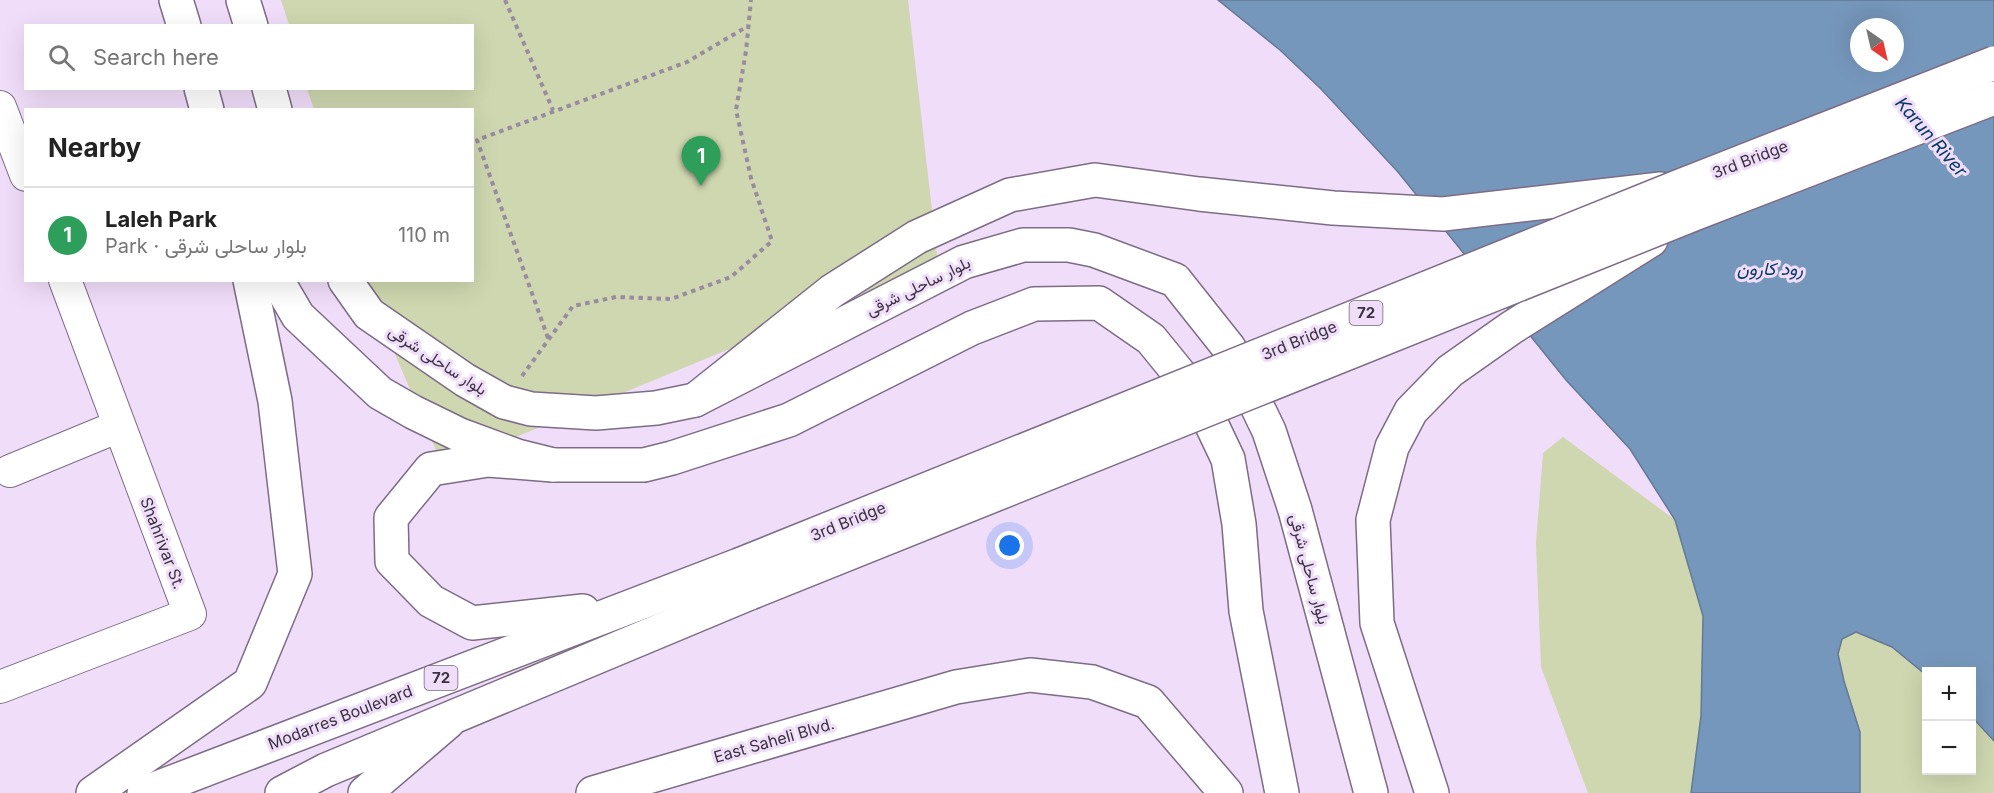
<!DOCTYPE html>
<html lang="en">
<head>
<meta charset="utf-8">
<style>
	:root { --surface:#fff; --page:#f2f2f2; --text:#222; --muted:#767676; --line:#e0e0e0; --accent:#16646a }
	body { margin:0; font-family:Inter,Vazirmatn,sans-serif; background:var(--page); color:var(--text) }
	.controls { position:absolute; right:18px; bottom:18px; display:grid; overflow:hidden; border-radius:0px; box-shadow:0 6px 24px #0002 }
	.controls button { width:54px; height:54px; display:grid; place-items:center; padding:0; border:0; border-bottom:2px solid var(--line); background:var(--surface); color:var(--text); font:30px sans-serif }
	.compass { position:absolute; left:1850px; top:18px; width:54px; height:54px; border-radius:50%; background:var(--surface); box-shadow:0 6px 24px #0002; rotate:146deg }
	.you { position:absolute; left:1010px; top:546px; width:21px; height:21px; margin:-15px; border:4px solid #fff; border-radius:50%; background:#1a73e8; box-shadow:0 0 0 9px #1a73e833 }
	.badge { display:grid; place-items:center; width:39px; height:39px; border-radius:50%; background:var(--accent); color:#fff; font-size:20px; font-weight:700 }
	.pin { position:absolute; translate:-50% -50px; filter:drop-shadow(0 2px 3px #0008) }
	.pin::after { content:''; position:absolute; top:32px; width:21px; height:18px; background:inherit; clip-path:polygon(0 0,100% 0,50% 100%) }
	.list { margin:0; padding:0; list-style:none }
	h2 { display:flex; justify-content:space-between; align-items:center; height:78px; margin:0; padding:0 24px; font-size:26px }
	h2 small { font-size:20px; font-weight:400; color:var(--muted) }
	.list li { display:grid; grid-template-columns:39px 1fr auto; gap:18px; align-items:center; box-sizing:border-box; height:96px; padding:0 24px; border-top:2px solid var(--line) }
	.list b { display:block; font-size:22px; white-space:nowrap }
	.list p { margin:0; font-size:20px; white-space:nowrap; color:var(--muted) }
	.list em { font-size:20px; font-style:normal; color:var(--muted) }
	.icon { flex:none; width:33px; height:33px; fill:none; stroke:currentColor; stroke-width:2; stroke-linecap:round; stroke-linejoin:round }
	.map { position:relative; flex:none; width:1994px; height:793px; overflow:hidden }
	.search { position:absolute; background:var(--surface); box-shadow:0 6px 24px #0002; left:24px; top:24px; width:450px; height:66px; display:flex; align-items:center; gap:15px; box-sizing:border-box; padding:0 21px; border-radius:0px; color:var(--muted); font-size:22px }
	.panel { position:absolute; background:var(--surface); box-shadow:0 6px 24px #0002; left:24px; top:108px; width:450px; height:174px; border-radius:0px }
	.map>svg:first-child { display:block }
</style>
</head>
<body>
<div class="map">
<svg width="1994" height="793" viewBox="0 0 1994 793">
	<rect width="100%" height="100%" fill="#f0ddfa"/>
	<g fill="#ced7af">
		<polygon points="281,0 908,0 938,263 443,467 364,281 472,280 472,110 314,109 307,89 472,88 472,26 289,25"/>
		<polygon points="1563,437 1675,520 1703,616 1701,716 1691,793 1588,793 1541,667 1536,543 1543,453"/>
		<polygon points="1856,632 1892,647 1926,675 1926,770 1972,770 1972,717 1994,741 1994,793 1860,793 1860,732 1844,681 1838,654 1842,639"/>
	</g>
	<path fill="#7697bc" stroke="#647996" stroke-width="1.5" fill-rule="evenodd" d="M 1218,0 L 1994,0 L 1994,741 L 1972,717 L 1972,672 L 1926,672 L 1926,675 L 1892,647 L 1856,632 L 1842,639 L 1838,654 L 1844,681 L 1860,732 L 1860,793 L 1691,793 L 1701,716 L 1703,616 L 1675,520 L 1630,449 L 1566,380 L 1398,172 L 1321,89 L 1280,50 ZM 1859,27 L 1895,27 L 1895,63 L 1859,63 Z"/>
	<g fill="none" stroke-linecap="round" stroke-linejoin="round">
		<defs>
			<g id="minor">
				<polyline points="0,107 26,175"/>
				<polyline points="10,471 119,426"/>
				<polyline points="0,687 190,614 65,280"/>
			</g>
			<g id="secondary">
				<polyline points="176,0 184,26"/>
				<polyline points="243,0 251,26"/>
				<polyline points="201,88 207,110"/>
				<polyline points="269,88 275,110"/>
				<polyline points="277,280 298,316 380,393 413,412 460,435 517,456 553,465 644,465 672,458 789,420 972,328 1034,304 1099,303 1151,339 1199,398 1228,459 1239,524 1246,611 1282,793"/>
				<polyline points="345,280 369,314 465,380 504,402 531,409 596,413 656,408 695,400 964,262 1023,245 1069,245 1094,250 1175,280 1229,348 1269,431 1295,510 1371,793"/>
				<polyline points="93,793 250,683 295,574 275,401 250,280"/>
				<polyline points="365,793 448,722"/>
				<polyline points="593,793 956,687 1030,675 1092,682 1148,702 1226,793"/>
			</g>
			<g id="trunk">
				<polyline points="695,400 832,291 917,237 1010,195 1095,180 1199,194 1333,208 1443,214 1661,189"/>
				<polyline points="553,465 488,460 431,469 391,518 392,561 431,601 472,623 583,611"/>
				<polyline points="144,793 739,565"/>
				<polyline points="282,793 326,770 750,593"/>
				<polyline points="1432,793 1377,623 1373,520 1392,447 1411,411 1450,371 1511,328 1651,240"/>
			</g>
		</defs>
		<use href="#minor" stroke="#7d6c86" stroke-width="34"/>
		<use href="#secondary" stroke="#7d6c86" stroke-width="36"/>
		<use href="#trunk" stroke="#7d6c86" stroke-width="36"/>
		<g stroke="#998ba0" stroke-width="4" stroke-dasharray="4.5 4.5" stroke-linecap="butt">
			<polyline points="505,0 553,110"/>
			<polyline points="548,338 477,140 687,62 748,26"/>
			<polyline points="522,376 573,306 616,297 671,299 731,277 772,241 751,178 736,110 746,51 751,0"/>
		</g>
		<use href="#minor" stroke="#fff" stroke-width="32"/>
		<use href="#secondary" stroke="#fff" stroke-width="33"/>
		<use href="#trunk" stroke="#fff" stroke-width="33"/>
		<defs>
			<g id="trunk-bridge">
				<polyline points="739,565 1680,186 1994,63"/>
				<polyline points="750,593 1694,214 1994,98"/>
			</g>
		</defs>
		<use href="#trunk-bridge" stroke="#7d6c86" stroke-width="36" stroke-linecap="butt"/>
		<use href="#trunk-bridge" stroke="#fff" stroke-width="33"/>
	</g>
	<g text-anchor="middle" stroke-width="6" stroke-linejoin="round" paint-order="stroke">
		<g fill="#f0ddfa" stroke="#716576" stroke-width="1.5">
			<rect x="1349.5" y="301" width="33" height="24" rx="4.5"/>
			<rect x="424.5" y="666" width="33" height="24" rx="4.5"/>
		</g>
		<g font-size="15" font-weight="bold" fill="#3a323e">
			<text x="1366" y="318">72</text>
			<text x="441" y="683">72</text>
		</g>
		<g font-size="16" fill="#3a323e" stroke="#f0ddfa">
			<text transform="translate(1750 159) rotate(-21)" y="6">3rd Bridge</text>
			<text transform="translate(918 286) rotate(-26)" y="6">بلوار ساحلی شرقی</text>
			<text transform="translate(1299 340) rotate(-22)" y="6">3rd Bridge</text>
			<text transform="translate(438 360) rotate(33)" y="6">بلوار ساحلی شرقی</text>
			<text transform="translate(848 521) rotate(-22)" y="6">3rd Bridge</text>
			<text transform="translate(163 543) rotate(69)" y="6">Shahrivar St.</text>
			<text transform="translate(1310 569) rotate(75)" y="6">بلوار ساحلی شرقی</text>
			<text transform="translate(340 717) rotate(-21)" y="6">Modarres Boulevard</text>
			<text transform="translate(774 740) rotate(-16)" y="6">East Saheli Blvd.</text>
		</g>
		<g font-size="18" font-style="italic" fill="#073968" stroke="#f0ddfa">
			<text transform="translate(1931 137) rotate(49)" y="6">Karun River</text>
			<text x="1770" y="275">رود کارون</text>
		</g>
	</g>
</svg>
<div class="controls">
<button>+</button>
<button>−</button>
</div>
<svg class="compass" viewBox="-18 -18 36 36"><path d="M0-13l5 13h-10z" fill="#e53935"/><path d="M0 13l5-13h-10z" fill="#767676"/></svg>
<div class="you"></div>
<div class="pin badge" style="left:701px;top:186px;background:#2e9e5b">1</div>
<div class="search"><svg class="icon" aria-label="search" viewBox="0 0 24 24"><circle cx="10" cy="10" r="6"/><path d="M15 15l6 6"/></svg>Search here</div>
<section class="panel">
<h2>Nearby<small></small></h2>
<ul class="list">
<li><span class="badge" style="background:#2e9e5b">1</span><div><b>Laleh Park</b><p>Park · بلوار ساحلی شرقی</p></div><em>110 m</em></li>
</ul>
</section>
</div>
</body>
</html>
